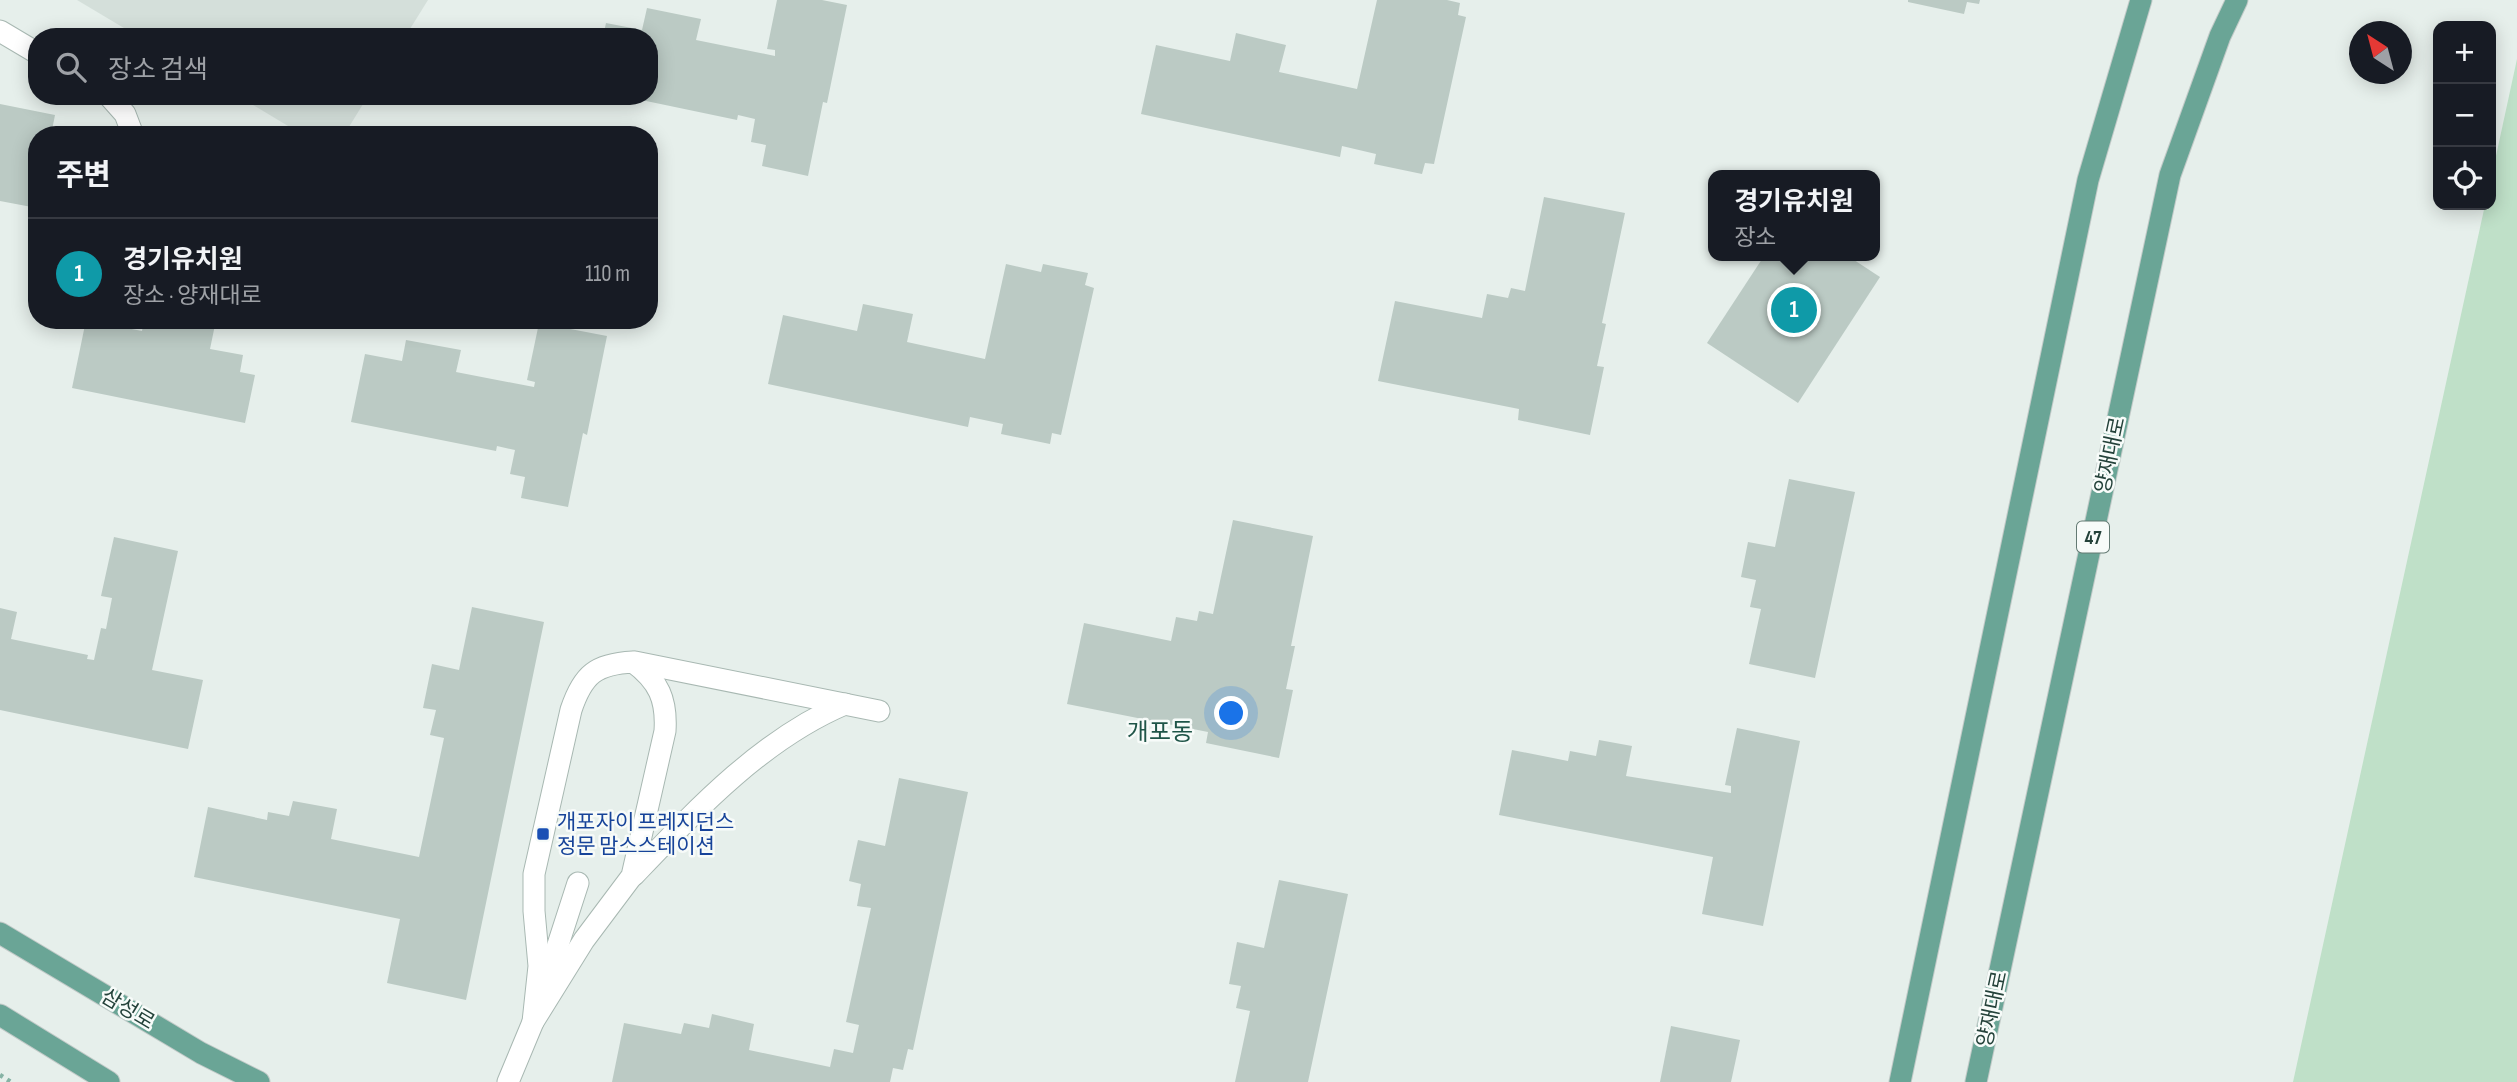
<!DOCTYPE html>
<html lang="ko">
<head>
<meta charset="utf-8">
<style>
	:root { --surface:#171b24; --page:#20242c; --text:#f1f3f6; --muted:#9ea1a6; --line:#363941; --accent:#f4845f }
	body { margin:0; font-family:"Sofia Sans Condensed","Noto Sans KR",sans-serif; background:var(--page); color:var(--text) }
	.controls { position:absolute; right:21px; top:21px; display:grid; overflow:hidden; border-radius:14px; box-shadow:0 4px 18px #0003 }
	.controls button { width:63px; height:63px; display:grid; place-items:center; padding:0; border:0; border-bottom:2px solid var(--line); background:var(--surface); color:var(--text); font:35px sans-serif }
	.compass { position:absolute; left:2349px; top:21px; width:63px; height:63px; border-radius:50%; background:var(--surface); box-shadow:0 4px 18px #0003; rotate:324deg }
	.you { position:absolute; left:1232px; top:714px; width:24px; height:24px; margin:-18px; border:5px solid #fff; border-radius:50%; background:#1a73e8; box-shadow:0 0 0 10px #1a73e833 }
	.badge { display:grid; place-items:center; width:46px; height:46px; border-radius:50%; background:var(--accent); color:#fff; font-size:23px; font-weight:700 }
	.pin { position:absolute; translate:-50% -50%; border:4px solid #fff; box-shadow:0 2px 7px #0006 }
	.popup { position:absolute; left:1708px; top:170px; width:172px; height:91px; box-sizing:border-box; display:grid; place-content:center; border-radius:14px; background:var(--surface); filter:drop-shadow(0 2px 5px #0005); font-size:23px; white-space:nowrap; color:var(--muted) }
	.popup b { font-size:26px; color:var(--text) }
	.popup::after { content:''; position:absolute; left:50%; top:100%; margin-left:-14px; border:14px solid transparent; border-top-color:var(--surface) }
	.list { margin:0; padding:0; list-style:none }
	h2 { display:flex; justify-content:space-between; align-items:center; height:91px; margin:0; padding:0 28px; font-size:30px }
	h2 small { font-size:23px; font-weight:400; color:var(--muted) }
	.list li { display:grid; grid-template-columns:46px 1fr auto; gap:21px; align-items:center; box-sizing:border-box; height:112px; padding:0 28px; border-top:2px solid var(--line) }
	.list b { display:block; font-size:26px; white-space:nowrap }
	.list p { margin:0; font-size:23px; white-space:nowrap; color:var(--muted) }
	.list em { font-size:23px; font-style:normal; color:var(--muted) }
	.icon { flex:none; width:38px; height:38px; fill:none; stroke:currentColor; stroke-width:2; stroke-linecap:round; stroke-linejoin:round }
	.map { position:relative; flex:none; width:2517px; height:1082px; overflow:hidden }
	.search { position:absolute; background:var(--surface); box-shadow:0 4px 18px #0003; left:28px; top:28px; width:630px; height:77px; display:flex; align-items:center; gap:18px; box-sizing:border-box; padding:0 24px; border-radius:28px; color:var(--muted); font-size:26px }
	.panel { position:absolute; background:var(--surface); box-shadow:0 4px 18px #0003; left:28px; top:126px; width:630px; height:203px; border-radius:28px }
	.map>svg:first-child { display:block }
</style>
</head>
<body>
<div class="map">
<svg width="2517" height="1082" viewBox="0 0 2517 1082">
	<rect width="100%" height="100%" fill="#e6efeb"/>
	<g fill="#d4dfda">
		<polygon points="77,0 428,0 405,37 139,37"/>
		<polygon points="238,96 368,96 344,135 303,135"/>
	</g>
	<polygon fill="#bfe0c8" points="2517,59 2517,1082 2293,1082 2485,205 2491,205 2491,179"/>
	<g fill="#bbcac4">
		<polygon points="777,0 822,0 847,5 827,103 823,102 808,176 762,166 766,145 751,142 755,119 738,115 737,120 627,97 649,96 649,37 603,37 606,23 642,30 647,8 701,19 696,40 775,56 775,50 767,49"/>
		<polygon points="1377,0 1447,0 1460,3 1458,15 1466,17 1434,164 1425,163 1422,174 1374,164 1376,154 1342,146 1340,157 1141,114 1156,45 1230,61 1236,33 1286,45 1279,72 1357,89"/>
		<polygon points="1908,0 1980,0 1979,4 1967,2 1964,14 1908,2"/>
		<polygon points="0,104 55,115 51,135 37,135 37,208 0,201"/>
		<polygon points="1544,197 1625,213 1602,323 1606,324 1597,366 1604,367 1590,435 1518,420 1519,409 1378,381 1395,301 1482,318 1487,294 1508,298 1511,288 1525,291"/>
		<polygon points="1764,256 1848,256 1880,277 1798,403 1707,343"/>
		<polygon points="1006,264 1041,272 1043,264 1088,273 1085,285 1094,288 1061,435 1052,433 1050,444 1001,434 1003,424 970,417 968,427 768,384 783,315 857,331 863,304 913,314 907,342 985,359"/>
		<polygon points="86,320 142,331 144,320 216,320 210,349 243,355 240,372 255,375 245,423 72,388"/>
		<polygon points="539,323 607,336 587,435 583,433 568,507 521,498 525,477 510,474 515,450 497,446 496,451 351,422 365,354 402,361 406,340 461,350 456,372 534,387 535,382 527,380"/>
		<polygon points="1789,479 1855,492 1815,678 1749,664 1761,609 1750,607 1756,580 1741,577 1748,542 1775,547"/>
		<polygon points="1233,520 1313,536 1291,646 1295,646 1286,689 1293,690 1279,758 1206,743 1208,732 1067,704 1084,623 1171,641 1176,617 1197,621 1199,611 1213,614"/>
		<polygon points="114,537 178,551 152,670 203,680 188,749 0,710 0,608 17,612 11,639 88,655 87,659 94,660 101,628 106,629 112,598 101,596"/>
		<polygon points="472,607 544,622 466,1000 387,983 400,919 194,877 208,807 267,820 268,812 289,816 293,801 337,809 331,839 419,857 444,738 430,735 436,710 423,708 432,664 459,670"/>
		<polygon points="1737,728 1800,741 1763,926 1702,914 1713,857 1499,815 1512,750 1568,761 1570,751 1596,756 1599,740 1632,746 1626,776 1731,793 1731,786 1725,785"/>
		<polygon points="899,778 968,792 913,1050 908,1049 903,1070 893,1068 890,1082 612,1082 624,1023 681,1034 684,1023 709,1028 712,1014 754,1024 749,1050 830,1067 834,1049 853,1053 859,1025 846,1022 871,908 857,906 861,884 849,881 858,840 885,846"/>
		<polygon points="1279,880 1348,894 1308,1082 1235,1082 1250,1011 1236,1008 1241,986 1229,984 1237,942 1264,948"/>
		<polygon points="1671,1026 1740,1040 1731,1082 1660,1082"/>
	</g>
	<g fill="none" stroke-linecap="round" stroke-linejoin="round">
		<defs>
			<g id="minor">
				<polyline points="0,31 37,53"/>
				<polyline points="109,96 125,114 133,135"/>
				<path d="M 633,662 C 659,681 667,700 665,731 L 632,876 L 584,940 L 533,1022 L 539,966 L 534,911 L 534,874 L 571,710 C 583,674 596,664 633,662 Z"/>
				<polyline points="635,662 879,711"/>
				<path d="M 634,875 C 696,810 762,739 845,704"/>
				<polyline points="508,1082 533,1022 578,883"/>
			</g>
			<g id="major">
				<polyline points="0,933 201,1053 259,1082"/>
				<polyline points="0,1015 109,1082"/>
				<polyline points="1900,1082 2088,180 2141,0"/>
				<polyline points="1976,1082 2170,175 2220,36 2237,0"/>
			</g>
		</defs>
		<use href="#minor" stroke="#a8b8b2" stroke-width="23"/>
		<use href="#major" stroke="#c2cac8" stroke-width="23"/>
		<polyline stroke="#86b3a5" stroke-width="4.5" stroke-dasharray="3.5 5" stroke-linecap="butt" points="0,1075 11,1082"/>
		<use href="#minor" stroke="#fff" stroke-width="21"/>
		<use href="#major" stroke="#6aa596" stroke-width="21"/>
	</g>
	<rect fill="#1a4fb4" stroke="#f7fbf9" stroke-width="2.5" x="536" y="827" width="14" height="14" rx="3.5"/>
	<g text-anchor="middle" stroke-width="5" stroke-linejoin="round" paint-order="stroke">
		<rect fill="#f7fbf9" stroke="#637a73" stroke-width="2" x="2077" y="521.5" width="32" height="31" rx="5"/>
		<g font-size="19" font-weight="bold" fill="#24423a">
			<text x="2093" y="544">47</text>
		</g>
		<g font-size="21" fill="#24423a" stroke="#f7fbf9">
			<text transform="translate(2110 455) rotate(-78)" y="7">양재대로</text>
			<text transform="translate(128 1009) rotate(31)" y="7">삼성로</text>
			<text transform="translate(1992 1009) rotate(-78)" y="7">양재대로</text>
		</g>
		<g font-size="21" fill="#164399" stroke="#f7fbf9" text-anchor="start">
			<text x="557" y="829">개포자이 프레지던스<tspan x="557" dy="24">정문 맘스스테이션</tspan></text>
		</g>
		<g font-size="24" fill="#1f5548" stroke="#f7fbf9">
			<text x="1160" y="740">개포동</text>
		</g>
	</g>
</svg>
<div class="controls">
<button>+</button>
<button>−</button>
<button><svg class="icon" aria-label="locate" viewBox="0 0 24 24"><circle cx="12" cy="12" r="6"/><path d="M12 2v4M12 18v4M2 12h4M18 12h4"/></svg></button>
</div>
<svg class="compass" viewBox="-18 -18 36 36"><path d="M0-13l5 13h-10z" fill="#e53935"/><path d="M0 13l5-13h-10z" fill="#9ea1a6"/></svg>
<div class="you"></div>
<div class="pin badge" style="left:1794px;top:310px;background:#0f9aa8">1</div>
<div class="popup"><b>경기유치원</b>장소</div>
<div class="search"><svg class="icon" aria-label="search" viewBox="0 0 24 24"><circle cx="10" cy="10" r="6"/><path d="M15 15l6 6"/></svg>장소 검색</div>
<section class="panel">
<h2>주변<small></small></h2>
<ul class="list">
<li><span class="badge" style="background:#0f9aa8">1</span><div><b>경기유치원</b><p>장소 · 양재대로</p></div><em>110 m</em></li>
</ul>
</section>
</div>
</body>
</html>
